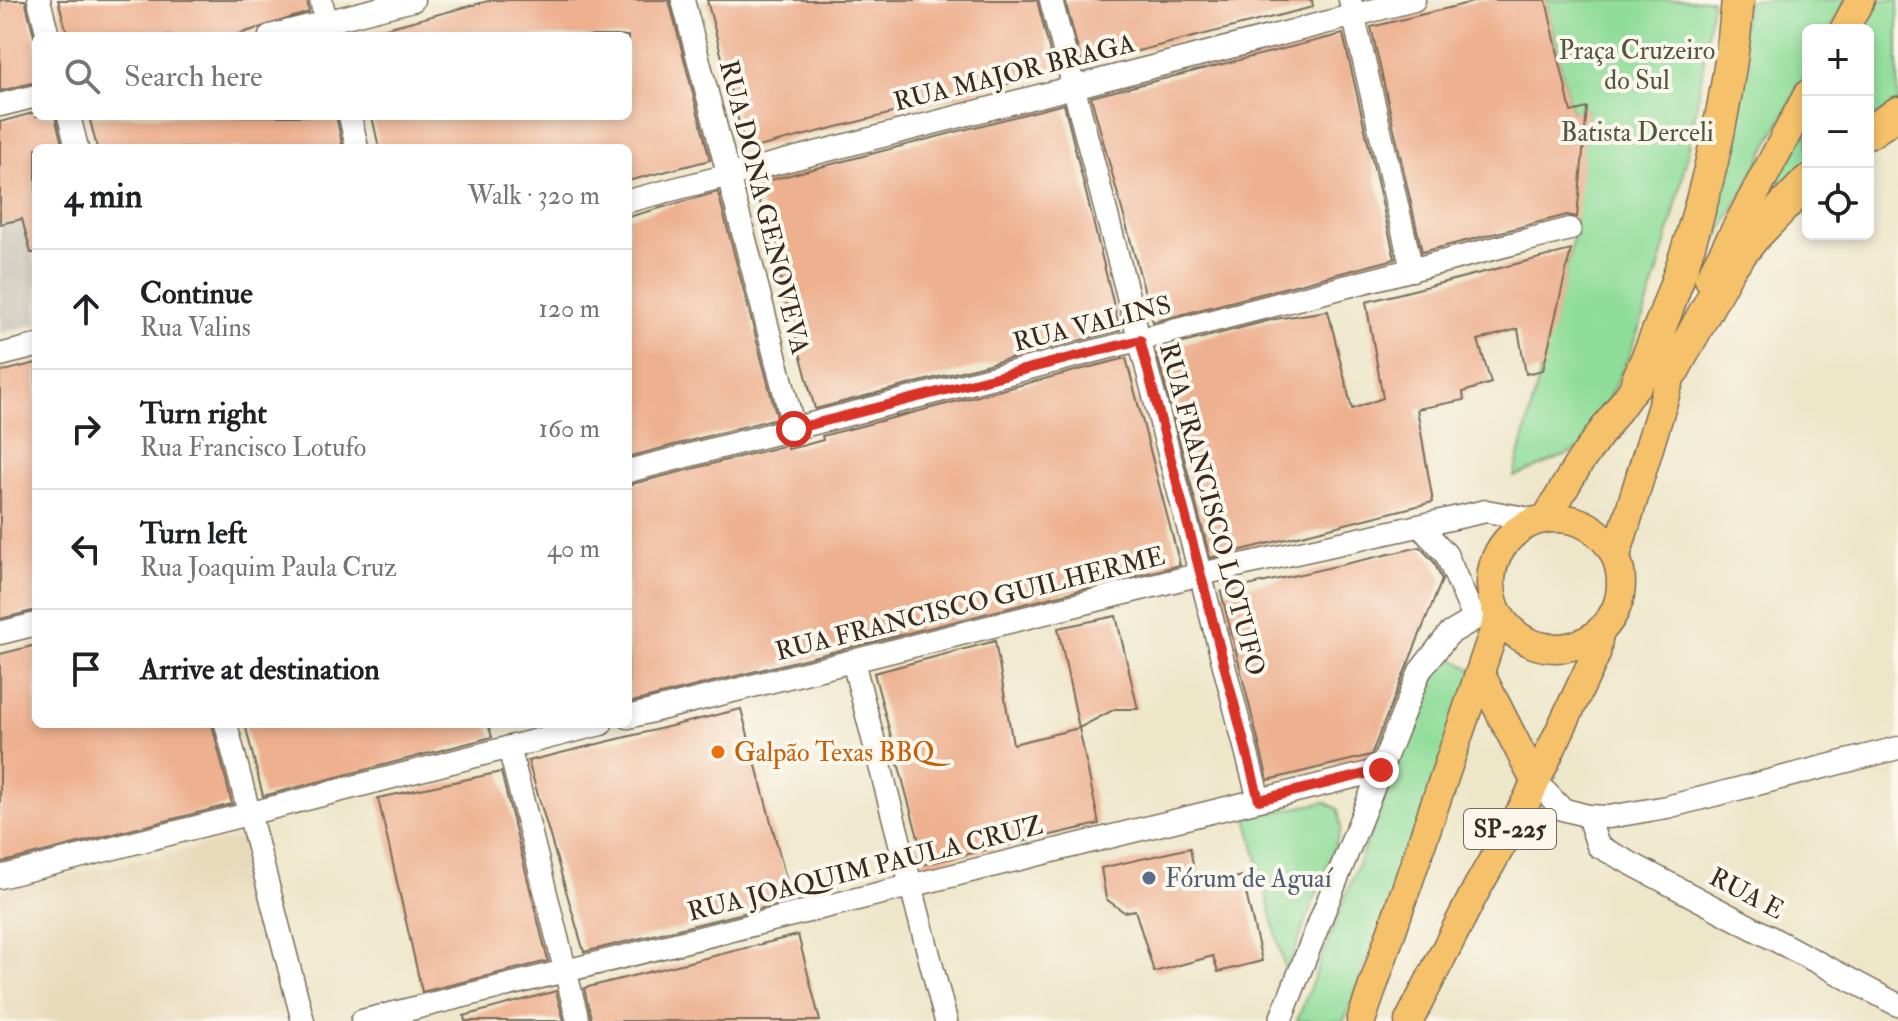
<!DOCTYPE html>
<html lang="en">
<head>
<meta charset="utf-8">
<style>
	:root { --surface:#fff; --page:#f2f2f2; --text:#202124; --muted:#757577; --line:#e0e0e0 }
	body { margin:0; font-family:"IM FELL Double Pica",serif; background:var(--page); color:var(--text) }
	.controls { position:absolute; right:24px; top:24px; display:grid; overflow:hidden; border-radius:12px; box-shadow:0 4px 12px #0003 }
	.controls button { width:72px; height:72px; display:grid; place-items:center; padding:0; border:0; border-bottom:2px solid var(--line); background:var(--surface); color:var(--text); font:40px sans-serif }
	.stop { position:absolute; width:24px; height:24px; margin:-18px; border:6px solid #d93025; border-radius:50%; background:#fff }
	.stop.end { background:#d93025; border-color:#fff; box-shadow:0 2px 8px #0008 }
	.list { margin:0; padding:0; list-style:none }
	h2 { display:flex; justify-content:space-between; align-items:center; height:104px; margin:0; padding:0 32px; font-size:34px }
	h2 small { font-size:26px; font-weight:400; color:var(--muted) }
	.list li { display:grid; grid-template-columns:52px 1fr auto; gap:24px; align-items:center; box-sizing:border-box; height:120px; padding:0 32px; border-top:2px solid var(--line) }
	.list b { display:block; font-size:30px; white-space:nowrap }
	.list p { margin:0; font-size:26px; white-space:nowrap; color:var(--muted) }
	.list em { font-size:26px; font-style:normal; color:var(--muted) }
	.icon { flex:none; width:44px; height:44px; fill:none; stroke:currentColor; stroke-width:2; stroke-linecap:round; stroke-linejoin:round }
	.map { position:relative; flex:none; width:1898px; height:1021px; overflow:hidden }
	.search { position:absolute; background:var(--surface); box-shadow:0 4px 12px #0003; left:32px; top:32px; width:600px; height:88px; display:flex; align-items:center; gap:20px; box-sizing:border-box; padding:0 28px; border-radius:12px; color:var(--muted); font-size:30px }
	.panel { position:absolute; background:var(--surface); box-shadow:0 4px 12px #0003; left:32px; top:144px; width:600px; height:584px; border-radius:12px }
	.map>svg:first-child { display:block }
</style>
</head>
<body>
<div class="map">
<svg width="1898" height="1021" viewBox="0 0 1898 1021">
	<rect width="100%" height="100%" fill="#fbf7ec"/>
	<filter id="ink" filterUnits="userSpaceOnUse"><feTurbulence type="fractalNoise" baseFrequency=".0125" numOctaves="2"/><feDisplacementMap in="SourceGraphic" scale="16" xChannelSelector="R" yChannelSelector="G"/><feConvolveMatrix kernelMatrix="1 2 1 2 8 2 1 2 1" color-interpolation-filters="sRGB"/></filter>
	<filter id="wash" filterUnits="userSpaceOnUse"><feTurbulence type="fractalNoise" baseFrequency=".006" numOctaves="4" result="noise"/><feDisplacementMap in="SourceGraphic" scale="32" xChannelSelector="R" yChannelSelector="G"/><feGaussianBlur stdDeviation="1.8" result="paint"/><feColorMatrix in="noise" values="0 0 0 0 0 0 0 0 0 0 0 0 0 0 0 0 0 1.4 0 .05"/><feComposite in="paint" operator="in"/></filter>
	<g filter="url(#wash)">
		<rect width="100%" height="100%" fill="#ede6c9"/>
		<polygon fill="#e8d9ba" points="247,836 286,1010 243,1021 9,1021 0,985 0,891"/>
		<polygon fill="#c9c3b8" points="22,219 36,271 36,324 0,333 0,224"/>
		<g fill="#90dd9a" stroke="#66845c" stroke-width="2">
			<path d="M 1546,0 L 1712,0 C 1698,118 1674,239 1631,350 C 1618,383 1598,416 1582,448 L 1514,477 L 1571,250 L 1587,109 L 1571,112 Z"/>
			<polygon points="1747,0 1846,0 1830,30 1808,30 1808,70 1689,292"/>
			<polygon points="1871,0 1898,0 1898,102 1868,120 1868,30 1854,30"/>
			<polygon points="1808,114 1808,169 1759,217 1768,187"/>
			<polygon points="1441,652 1476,672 1344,1021 1297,1021"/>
			<polygon points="1325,802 1338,809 1341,829 1286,974 1247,817"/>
		</g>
		<g id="blocks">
			<g fill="#eeb190">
				<polygon points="0,0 25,0 36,44 36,82 0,91"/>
				<polygon points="58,0 307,0 309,12 233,36 68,36"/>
				<polygon points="492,0 669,0 710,160 628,181 628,148 379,148 372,116 628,116 628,36 380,36 379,30"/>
				<polygon points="707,0 1037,0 1055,72 746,150"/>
				<polygon points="1065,0 1312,0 1313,7 1082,65"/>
				<polygon points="1481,0 1546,0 1571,112 1587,108 1577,217 1567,215 1422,252 1371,27"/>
				<polygon points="1343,34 1395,259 1153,322 1091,97"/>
				<polygon points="1064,104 1120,330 815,409 755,184"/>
				<polygon points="36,112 36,116 55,116 63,148 36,148 36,253 31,253 22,219 0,224 0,122"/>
				<polygon points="89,116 336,116 343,148 97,148"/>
				<polygon points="718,192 777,418 628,457 628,217"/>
				<polygon points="1571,250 1543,370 1526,374 1518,329 1478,340 1491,383 1463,392 1464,400 1417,409 1433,502 1210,558 1157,354 1162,353 1160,349 1275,319 1328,311 1352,409 1383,398 1366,302"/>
				<polygon points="1126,358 1180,565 628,703 628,485 787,445 788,449 805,445 823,440 822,436"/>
				<polygon points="36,363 36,610 0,619 0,372"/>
				<polygon points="1420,547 1434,562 1442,580 1371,755 1268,780 1221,592"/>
				<polygon points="1116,616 1138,709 1115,709 1079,728 1058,628"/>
				<polygon points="995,641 1013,744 1079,728 1099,824 925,864 874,673"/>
				<polygon points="36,645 36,724 212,724 232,804 0,863 0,654"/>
				<polygon points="741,709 792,901 584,952 528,761"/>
				<polygon points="245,724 488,724 492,737 263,796"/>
				<polygon points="501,772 548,961 422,992 378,798"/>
				<polygon points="1190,848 1197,888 1242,876 1262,961 1218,972 1213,956 1154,972 1135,910 1124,912 1106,899 1101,868"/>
				<polygon points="798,935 820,1021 592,1021 584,988"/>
				<polygon points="556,991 564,1021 465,1021 464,1016"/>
			</g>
		</g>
	</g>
	<g filter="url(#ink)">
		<use href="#blocks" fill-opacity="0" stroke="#796c5a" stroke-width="2"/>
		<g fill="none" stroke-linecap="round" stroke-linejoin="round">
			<defs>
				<g id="minor">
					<polyline points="39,0 48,36"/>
					<polyline points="321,0 329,35"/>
					<polyline points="683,0 794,429"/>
					<polyline points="1051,0 1259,800"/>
					<polyline points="1350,0 1412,270"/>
					<polyline points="270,36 413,0"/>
					<polyline points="0,105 36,96"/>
					<polyline points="69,116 77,148"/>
					<polyline points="350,116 357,148"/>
					<polyline points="628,201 1414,0"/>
					<polyline points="0,355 36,346"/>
					<polyline points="628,471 1570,229"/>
					<polyline points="1420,526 1446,554 1474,618"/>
					<polyline points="0,633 36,624"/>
					<polyline points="853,661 946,1021"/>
					<polyline points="628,717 1201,574 1486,511 1536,520"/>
					<polyline points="226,724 303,1021"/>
					<polyline points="509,747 578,1021"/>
					<polyline points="1535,781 1562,809 1588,816 1609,817 1667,807 1898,748"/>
					<polyline points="1588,816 1598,846 1898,1005"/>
					<polyline points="0,877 601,724"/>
					<polyline points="362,1021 1381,770"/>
					<polyline points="1280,1021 1420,671 1449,634 1495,607"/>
				</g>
				<g id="major">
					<polyline points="1844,30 1860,0"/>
					<polyline points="1709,279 1808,94"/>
					<polyline points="1547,517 1579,463 1650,366"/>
					<circle cx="1556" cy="583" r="65"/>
					<polyline points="1616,556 1680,346"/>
					<polyline points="1480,673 1535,781"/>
					<polyline points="1361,1021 1499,616"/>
					<polyline points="1409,1021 1476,890 1526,802 1596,654 1599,633"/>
				</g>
				<g id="highway">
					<polyline points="1868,133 1898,113"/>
					<polyline points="1674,369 1729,268 1753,238 1808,181"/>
					<path d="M 1637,382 C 1691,261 1726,133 1738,0"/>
				</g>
			</defs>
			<use href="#minor" stroke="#796c5a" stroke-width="25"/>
			<use href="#major" stroke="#796c5a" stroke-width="31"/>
			<use href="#highway" stroke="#796c5a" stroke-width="35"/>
			<use href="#minor" stroke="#fff" stroke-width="22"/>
			<use href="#major" stroke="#f5c16b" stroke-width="28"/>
			<use href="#highway" stroke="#f5c16b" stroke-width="32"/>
		</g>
	</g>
	<g fill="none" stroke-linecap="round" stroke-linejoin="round" filter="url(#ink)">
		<polyline stroke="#d93025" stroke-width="10" points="794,429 1140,340 1259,800 1381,770"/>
	</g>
	<circle fill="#e8710a" stroke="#fbf7ec" stroke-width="3" cx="718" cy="752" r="8"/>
	<circle fill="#5c6f8a" stroke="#fbf7ec" stroke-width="3" cx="1149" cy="878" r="8"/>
	<g text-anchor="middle" stroke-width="8" stroke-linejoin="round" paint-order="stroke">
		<rect fill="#fbf7ec" stroke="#75685c" stroke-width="2" x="1464" y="809" width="92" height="40" rx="6"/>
		<g font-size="24" font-weight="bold" fill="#3b2a1e">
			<text x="1510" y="837">SP-225</text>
		</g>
		<g font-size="26" fill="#50573d" stroke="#fbf7ec">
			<text x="1637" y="59">Praça Cruzeiro<tspan x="1637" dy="30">do Sul</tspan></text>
			<text x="1637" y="141">Batista Derceli</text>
		</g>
		<g font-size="26" fill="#3b2a1e" stroke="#fbf7ec">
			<text transform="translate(1014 72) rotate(-14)" y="9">RUA MAJOR BRAGA</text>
			<text transform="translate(765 207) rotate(76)" y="9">RUA DONA GENOVEVA</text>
			<text transform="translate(1092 323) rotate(-14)" y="9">RUA VALINS</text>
			<text transform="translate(1213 509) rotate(75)" y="9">RUA FRANCISCO LOTUFO</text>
			<text transform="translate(970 603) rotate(-14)" y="9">RUA FRANCISCO GUILHERME</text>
			<text transform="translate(865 868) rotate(-14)" y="9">RUA JOAQUIM PAULA CRUZ</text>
			<text transform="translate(1747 893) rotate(28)" y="9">RUA E</text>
		</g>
		<g font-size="26" fill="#c56008" stroke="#fbf7ec" text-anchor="start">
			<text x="734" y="761">Galpão Texas BBQ</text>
		</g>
		<g font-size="26" fill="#4e5e75" stroke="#fbf7ec" text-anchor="start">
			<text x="1165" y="887">Fórum de Aguaí</text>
		</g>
	</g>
</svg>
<div class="controls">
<button>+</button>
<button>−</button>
<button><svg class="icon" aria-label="locate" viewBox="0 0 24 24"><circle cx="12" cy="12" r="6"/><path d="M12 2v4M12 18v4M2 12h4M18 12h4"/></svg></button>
</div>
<div class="stop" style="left:794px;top:429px"></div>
<div class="stop end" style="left:1381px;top:770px"></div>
<div class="search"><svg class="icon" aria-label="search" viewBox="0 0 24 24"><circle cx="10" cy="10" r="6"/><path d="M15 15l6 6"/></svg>Search here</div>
<section class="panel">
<h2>4 min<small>Walk · 320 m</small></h2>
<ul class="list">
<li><svg class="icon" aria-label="ahead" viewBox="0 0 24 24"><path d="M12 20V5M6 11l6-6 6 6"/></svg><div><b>Continue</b><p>Rua Valins</p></div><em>120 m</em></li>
<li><svg class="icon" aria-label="right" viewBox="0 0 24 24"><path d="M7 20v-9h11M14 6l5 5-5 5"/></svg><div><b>Turn right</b><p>Rua Francisco Lotufo</p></div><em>160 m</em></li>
<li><svg class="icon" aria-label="left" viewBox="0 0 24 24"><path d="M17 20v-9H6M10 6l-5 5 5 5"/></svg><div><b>Turn left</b><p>Rua Joaquim Paula Cruz</p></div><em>40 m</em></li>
<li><svg class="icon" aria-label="arrive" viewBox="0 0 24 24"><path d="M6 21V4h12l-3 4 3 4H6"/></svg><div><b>Arrive at destination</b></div></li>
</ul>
</section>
</div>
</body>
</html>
